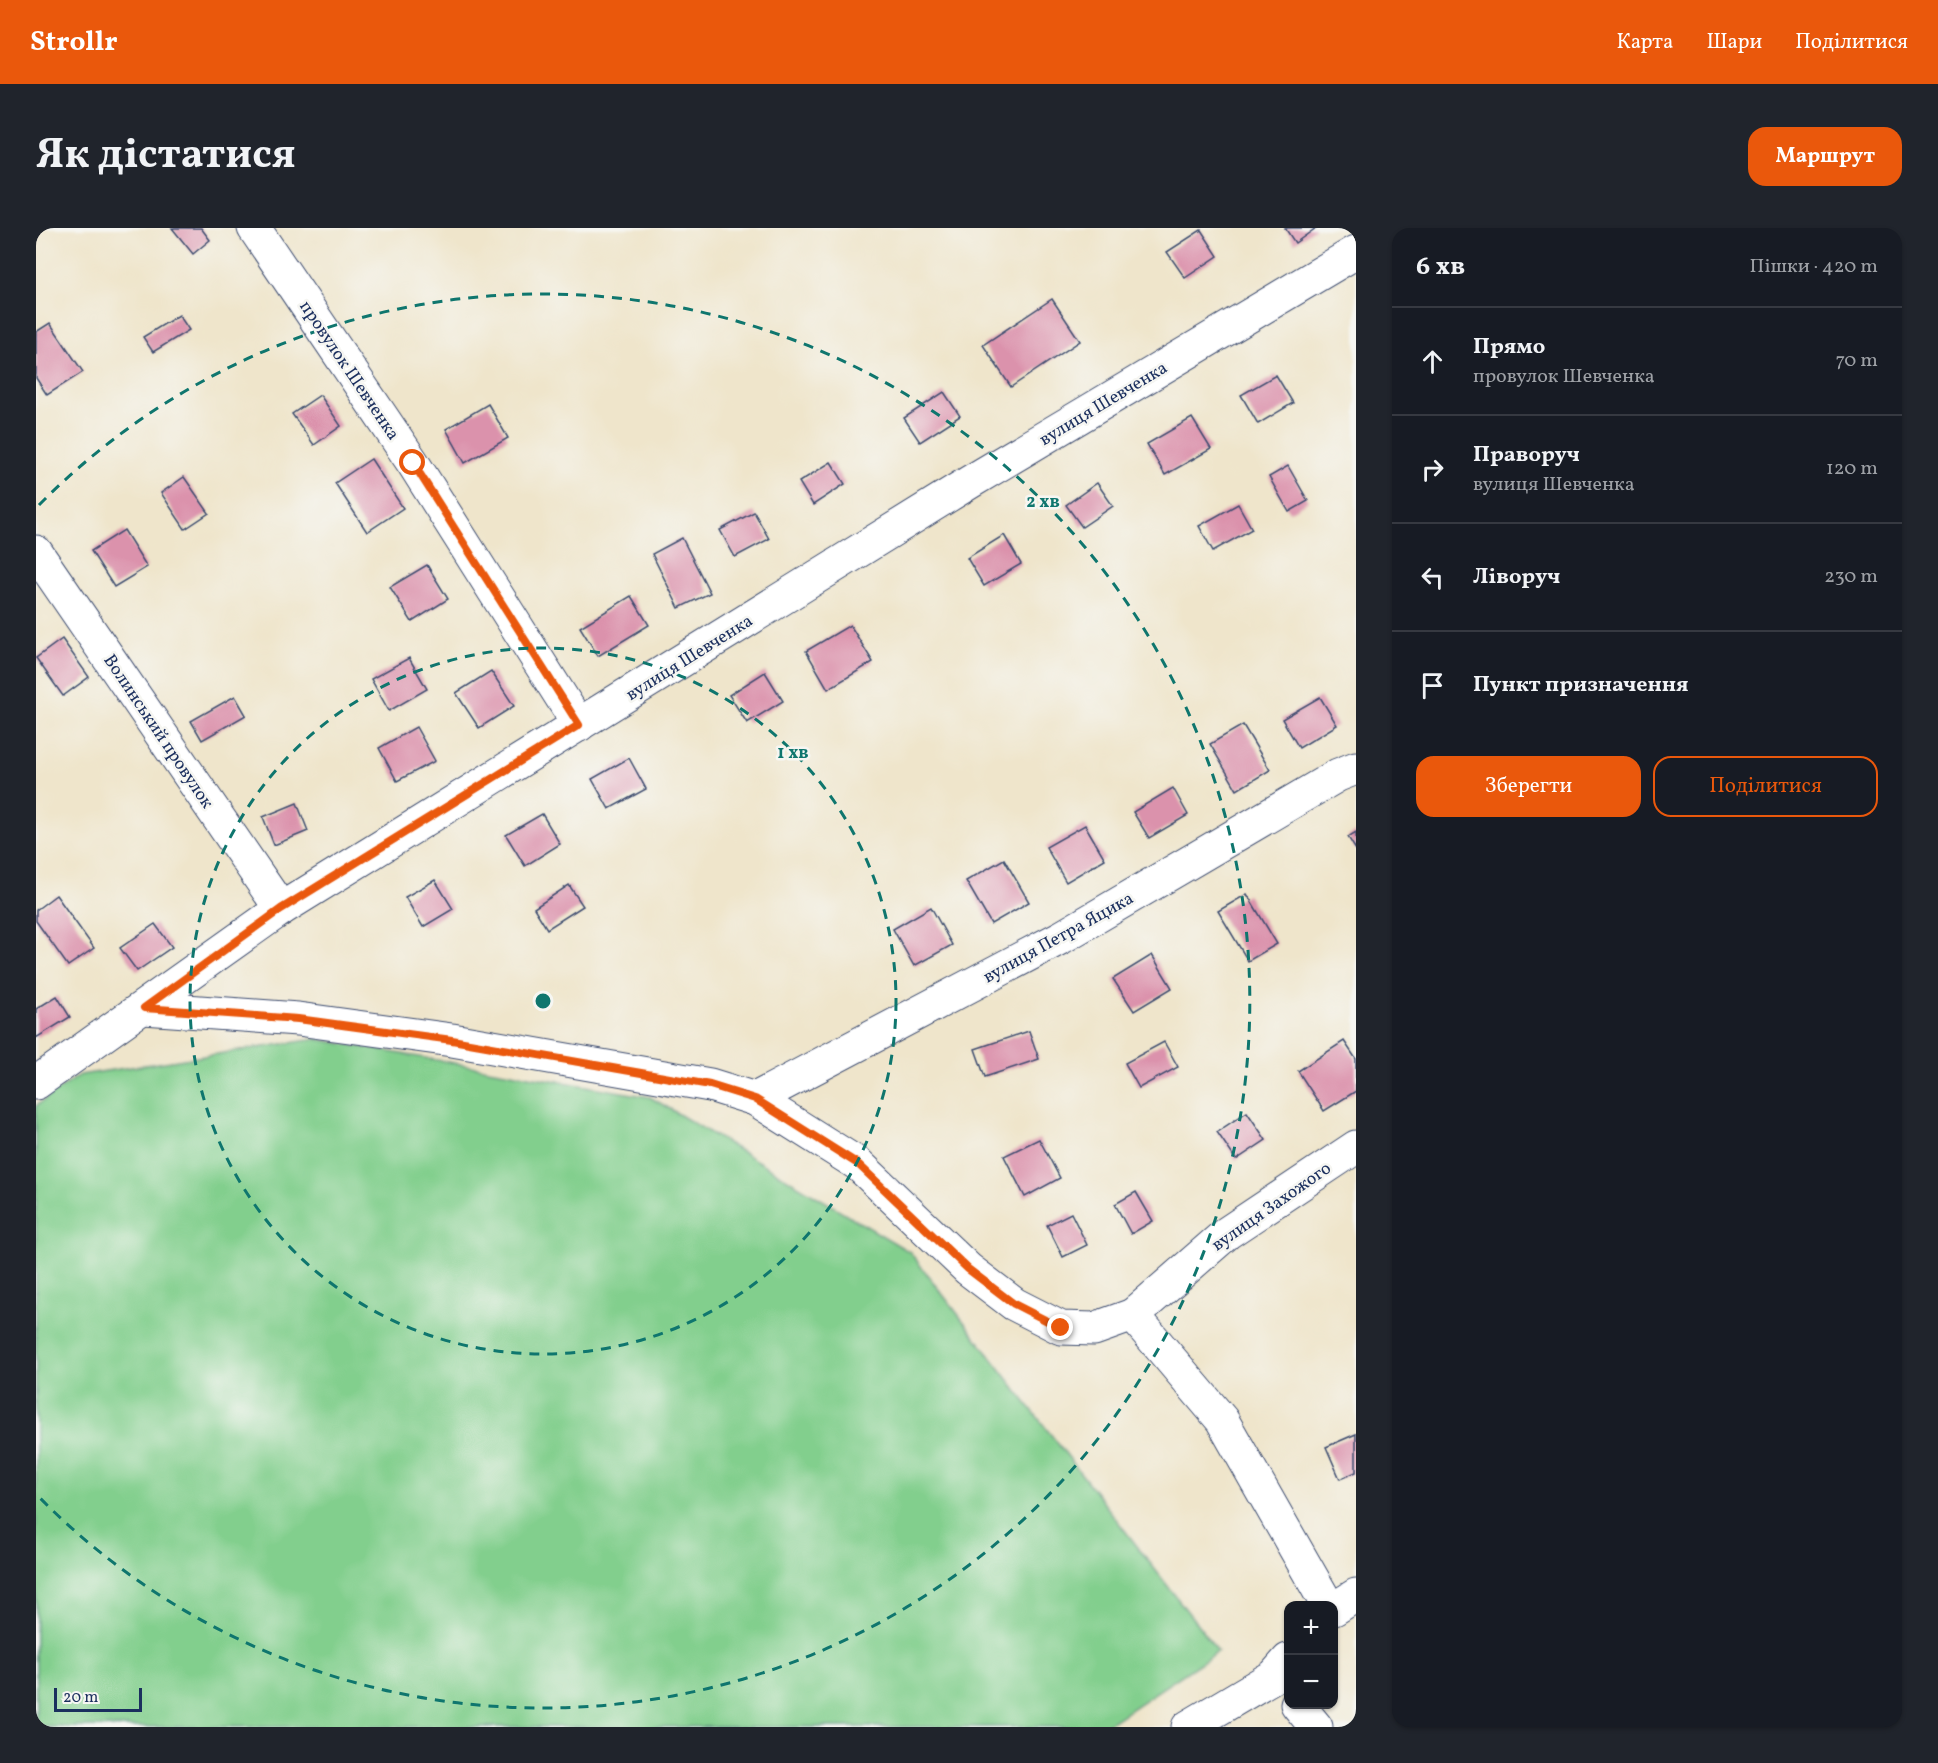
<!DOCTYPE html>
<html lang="uk">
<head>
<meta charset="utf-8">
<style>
	:root { --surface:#171b24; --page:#20242c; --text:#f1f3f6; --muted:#9ea1a6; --line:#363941; --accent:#ea580c }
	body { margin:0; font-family:Vollkorn,serif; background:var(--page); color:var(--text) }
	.controls { position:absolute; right:18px; bottom:18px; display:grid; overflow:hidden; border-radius:12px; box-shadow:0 2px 4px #0004 }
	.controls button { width:54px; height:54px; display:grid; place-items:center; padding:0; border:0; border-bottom:2px solid var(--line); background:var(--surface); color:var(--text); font:30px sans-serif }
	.scale { position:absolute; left:18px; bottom:15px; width:88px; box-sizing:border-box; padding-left:6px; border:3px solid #1b2f5e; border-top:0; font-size:16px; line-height:21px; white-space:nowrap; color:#1b2f5e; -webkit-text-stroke:4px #f6f6f2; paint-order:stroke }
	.stop { position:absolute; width:18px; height:18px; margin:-14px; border:4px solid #ea580c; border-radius:50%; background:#fff }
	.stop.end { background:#ea580c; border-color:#fff; box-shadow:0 2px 6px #0008 }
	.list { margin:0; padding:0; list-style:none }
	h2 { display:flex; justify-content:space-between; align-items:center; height:78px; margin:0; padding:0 24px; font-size:26px }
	h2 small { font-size:20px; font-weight:400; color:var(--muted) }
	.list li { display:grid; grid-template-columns:39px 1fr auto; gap:18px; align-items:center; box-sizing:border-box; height:108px; padding:0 24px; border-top:2px solid var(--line) }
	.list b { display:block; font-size:22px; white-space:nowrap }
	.list p { margin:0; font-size:20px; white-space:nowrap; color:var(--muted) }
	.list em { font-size:20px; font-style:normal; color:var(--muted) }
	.actions { display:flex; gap:12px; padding:18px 24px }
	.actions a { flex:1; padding:14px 0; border:2px solid var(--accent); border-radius:18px; text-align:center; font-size:21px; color:var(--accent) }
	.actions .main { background:var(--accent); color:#fff }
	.icon { flex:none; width:33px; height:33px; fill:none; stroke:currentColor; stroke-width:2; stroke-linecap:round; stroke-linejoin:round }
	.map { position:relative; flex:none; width:1320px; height:1499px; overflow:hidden; border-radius:18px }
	header { display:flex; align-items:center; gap:36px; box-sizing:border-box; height:84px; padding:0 30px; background:var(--accent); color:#fff }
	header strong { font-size:28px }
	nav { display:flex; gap:33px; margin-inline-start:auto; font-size:21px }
	.intro { display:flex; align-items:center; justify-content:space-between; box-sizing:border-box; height:144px; padding:0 36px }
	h1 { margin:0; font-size:42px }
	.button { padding:15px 27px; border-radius:18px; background:var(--accent); color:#fff; font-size:21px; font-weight:700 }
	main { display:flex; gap:36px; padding:0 36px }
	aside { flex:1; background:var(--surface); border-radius:18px; box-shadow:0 2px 4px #0004 }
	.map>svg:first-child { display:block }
</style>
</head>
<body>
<header>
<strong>Strollr</strong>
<nav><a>Карта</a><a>Шари</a><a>Поділитися</a></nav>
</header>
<div class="intro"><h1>Як дістатися</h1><a class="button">Маршрут</a></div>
<main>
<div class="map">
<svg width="1320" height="1499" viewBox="0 0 1320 1499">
	<rect width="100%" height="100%" fill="#f6f6f2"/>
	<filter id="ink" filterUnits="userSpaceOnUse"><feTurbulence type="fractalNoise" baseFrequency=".0167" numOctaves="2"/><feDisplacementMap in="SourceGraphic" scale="12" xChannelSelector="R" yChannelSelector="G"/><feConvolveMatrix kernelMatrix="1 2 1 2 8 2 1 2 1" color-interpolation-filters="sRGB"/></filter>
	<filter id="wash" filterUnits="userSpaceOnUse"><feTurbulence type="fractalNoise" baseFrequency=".008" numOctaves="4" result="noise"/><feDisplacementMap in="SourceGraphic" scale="24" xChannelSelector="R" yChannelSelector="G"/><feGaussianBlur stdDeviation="1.35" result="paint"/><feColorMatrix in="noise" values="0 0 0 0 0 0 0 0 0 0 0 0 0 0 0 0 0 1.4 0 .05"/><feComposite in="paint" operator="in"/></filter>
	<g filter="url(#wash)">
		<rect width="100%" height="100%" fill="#efe5cb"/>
		<polygon fill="#82cf8d" stroke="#4e7f76" stroke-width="1.5" points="280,811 614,869 874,1024 1182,1423 1068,1499 0,1499 0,878 44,847"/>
		<g id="blocks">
			<g fill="#db92ac">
				<polygon points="136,0 165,0 174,12 157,26"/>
				<polygon points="1249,0 1280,0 1259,15"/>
				<polygon points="1165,2 1182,28 1149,50 1131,24"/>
				<polygon points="1016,71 1044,113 975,159 947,117"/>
				<polygon points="143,87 153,102 117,124 107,109"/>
				<polygon points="14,95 47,144 11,167 0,150 0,104"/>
				<polygon points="1240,147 1257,175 1222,196 1205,167"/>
				<polygon points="908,164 924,188 884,214 868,190"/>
				<polygon points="284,167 305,198 278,217 256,186"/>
				<polygon points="452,176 472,210 429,235 410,201"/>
				<polygon points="1156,190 1175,221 1129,247 1111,216"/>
				<polygon points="335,231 367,280 331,304 299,255"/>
				<polygon points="795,234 809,256 777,277 763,254"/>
				<polygon points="1252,238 1272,273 1253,284 1233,249"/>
				<polygon points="148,249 173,285 149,301 125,265"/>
				<polygon points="1061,255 1077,278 1046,299 1030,277"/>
				<polygon points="1202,276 1216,301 1177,323 1163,298"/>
				<polygon points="718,284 733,311 699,329 684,302"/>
				<polygon points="88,302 111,339 78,359 55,323"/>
				<polygon points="968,307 985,336 948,358 931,330"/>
				<polygon points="646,310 674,365 643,380 616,326"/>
				<polygon points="391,337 412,371 376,394 354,359"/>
				<polygon points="595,368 613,397 562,428 544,399"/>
				<polygon points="814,397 837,434 792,461 770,423"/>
				<polygon points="26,411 53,449 27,468 0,430"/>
				<polygon points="373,430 391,461 353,483 335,451"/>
				<polygon points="455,443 478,478 443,500 420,465"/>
				<polygon points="729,444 747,473 711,495 693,467"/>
				<polygon points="199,468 210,487 166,512 155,493"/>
				<polygon points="1284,469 1301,497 1263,520 1246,491"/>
				<polygon points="1207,497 1234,542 1201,562 1174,516"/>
				<polygon points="380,499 399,533 361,553 343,520"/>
				<polygon points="593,530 610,561 573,581 556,551"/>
				<polygon points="1137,560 1152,587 1113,610 1097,584"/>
				<polygon points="261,575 272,603 238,617 227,589"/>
				<polygon points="506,586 524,616 489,638 470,607"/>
				<polygon points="1049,597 1069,631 1030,654 1010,619"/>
				<polygon points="1320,604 1320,622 1312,609"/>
				<polygon points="968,631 993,674 955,696 930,653"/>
				<polygon points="399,652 417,681 387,699 369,669"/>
				<polygon points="533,657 547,678 511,701 498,680"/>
				<polygon points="1211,666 1241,716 1212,733 1182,683"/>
				<polygon points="20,667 58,720 32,738 0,693 0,682"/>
				<polygon points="895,679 916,717 878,738 857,701"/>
				<polygon points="119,696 136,719 101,743 84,720"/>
				<polygon points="1116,727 1136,760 1098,783 1077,751"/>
				<polygon points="21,768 34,789 0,810 0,781"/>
				<polygon points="993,803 1003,831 949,849 939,821"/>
				<polygon points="1308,813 1320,831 1320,863 1288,883 1262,843"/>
				<polygon points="1128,814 1142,839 1103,860 1089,835"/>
				<polygon points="1211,884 1230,912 1200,932 1181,904"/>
				<polygon points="1003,911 1024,950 989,969 968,928"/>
				<polygon points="1100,964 1117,993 1095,1006 1079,976"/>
				<polygon points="1035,985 1051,1017 1027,1029 1011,997"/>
				<polygon points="1320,1206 1320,1244 1304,1251 1290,1219"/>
			</g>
		</g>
	</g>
	<g filter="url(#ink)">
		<use href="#blocks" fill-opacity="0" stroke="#3b4a6e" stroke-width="1.5"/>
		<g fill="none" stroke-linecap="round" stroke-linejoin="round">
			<defs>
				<g id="minor">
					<polyline points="218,0 377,235 543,497"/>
					<polyline points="0,324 245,681"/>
					<polyline points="108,780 262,791 416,812 674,857 719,871 822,936 932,1041 978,1076 1025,1100 1058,1101 1097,1087 1186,1192 1292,1378"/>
					<polyline points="0,855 245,681 934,254 1320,24"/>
					<polyline points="719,871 1026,709 1302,547 1320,540"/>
					<polyline points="1097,1087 1191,1005 1320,919"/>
					<polyline points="1298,1381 1320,1367"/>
					<polyline points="1261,1476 1280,1499"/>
					<polyline points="1152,1499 1238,1448 1252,1432"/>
				</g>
			</defs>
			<use href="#minor" stroke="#3b4a6e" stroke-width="35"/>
			<use href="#minor" stroke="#fff" stroke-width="33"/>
		</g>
	</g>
	<g fill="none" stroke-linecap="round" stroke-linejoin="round" filter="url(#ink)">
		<polyline stroke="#ea580c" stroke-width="8" points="377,235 543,497 245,681 108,780 262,791 416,812 674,857 719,871 822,936 932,1041 978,1076 1025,1100"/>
	</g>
	<g fill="none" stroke="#0f766e" stroke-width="3" stroke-dasharray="10 8">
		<circle cx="507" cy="773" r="353"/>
		<path d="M3 277A707 707 0 1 1 3 1269"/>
	</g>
	<g text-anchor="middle" stroke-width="5" stroke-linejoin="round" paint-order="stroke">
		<g font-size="18" fill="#1b2f5e" stroke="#f6f6f2">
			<text transform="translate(314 142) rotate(56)" y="6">провулок Шевченка</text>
			<text transform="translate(1067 175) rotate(-31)" y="6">вулиця Шевченка</text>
			<text transform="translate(653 429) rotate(-32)" y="6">вулиця Шевченка</text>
			<text transform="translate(123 503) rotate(56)" y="6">Волинський провулок</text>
			<text transform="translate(1022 709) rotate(-29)" y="6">вулиця Петра Яцика</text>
			<text transform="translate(1235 978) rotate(-35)" y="6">вулиця Захожого</text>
		</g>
	</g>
	<circle cx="507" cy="773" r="9" fill="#0f766e" stroke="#f6f6f2" stroke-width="3"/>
	<g font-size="18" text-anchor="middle" font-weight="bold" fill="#0f766e" stroke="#f6f6f2" stroke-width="5" stroke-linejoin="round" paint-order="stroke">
		<text x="1007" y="279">2 хв</text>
		<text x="757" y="530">1 хв</text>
	</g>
</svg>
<div class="controls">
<button>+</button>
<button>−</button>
</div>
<div class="scale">20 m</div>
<div class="stop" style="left:377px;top:235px"></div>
<div class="stop end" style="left:1025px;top:1100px"></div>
</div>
<aside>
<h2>6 хв<small>Пішки · 420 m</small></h2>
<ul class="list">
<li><svg class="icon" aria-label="ahead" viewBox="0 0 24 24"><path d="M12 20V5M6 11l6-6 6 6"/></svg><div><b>Прямо</b><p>провулок Шевченка</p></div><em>70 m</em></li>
<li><svg class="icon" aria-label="right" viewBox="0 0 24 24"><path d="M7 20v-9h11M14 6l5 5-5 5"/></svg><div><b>Праворуч</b><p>вулиця Шевченка</p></div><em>120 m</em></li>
<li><svg class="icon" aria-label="left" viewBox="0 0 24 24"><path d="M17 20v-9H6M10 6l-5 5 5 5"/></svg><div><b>Ліворуч</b></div><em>230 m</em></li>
<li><svg class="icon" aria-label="arrive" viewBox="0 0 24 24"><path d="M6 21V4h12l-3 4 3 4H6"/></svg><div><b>Пункт призначення</b></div></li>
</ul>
<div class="actions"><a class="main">Зберегти</a><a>Поділитися</a></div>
</aside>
</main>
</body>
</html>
